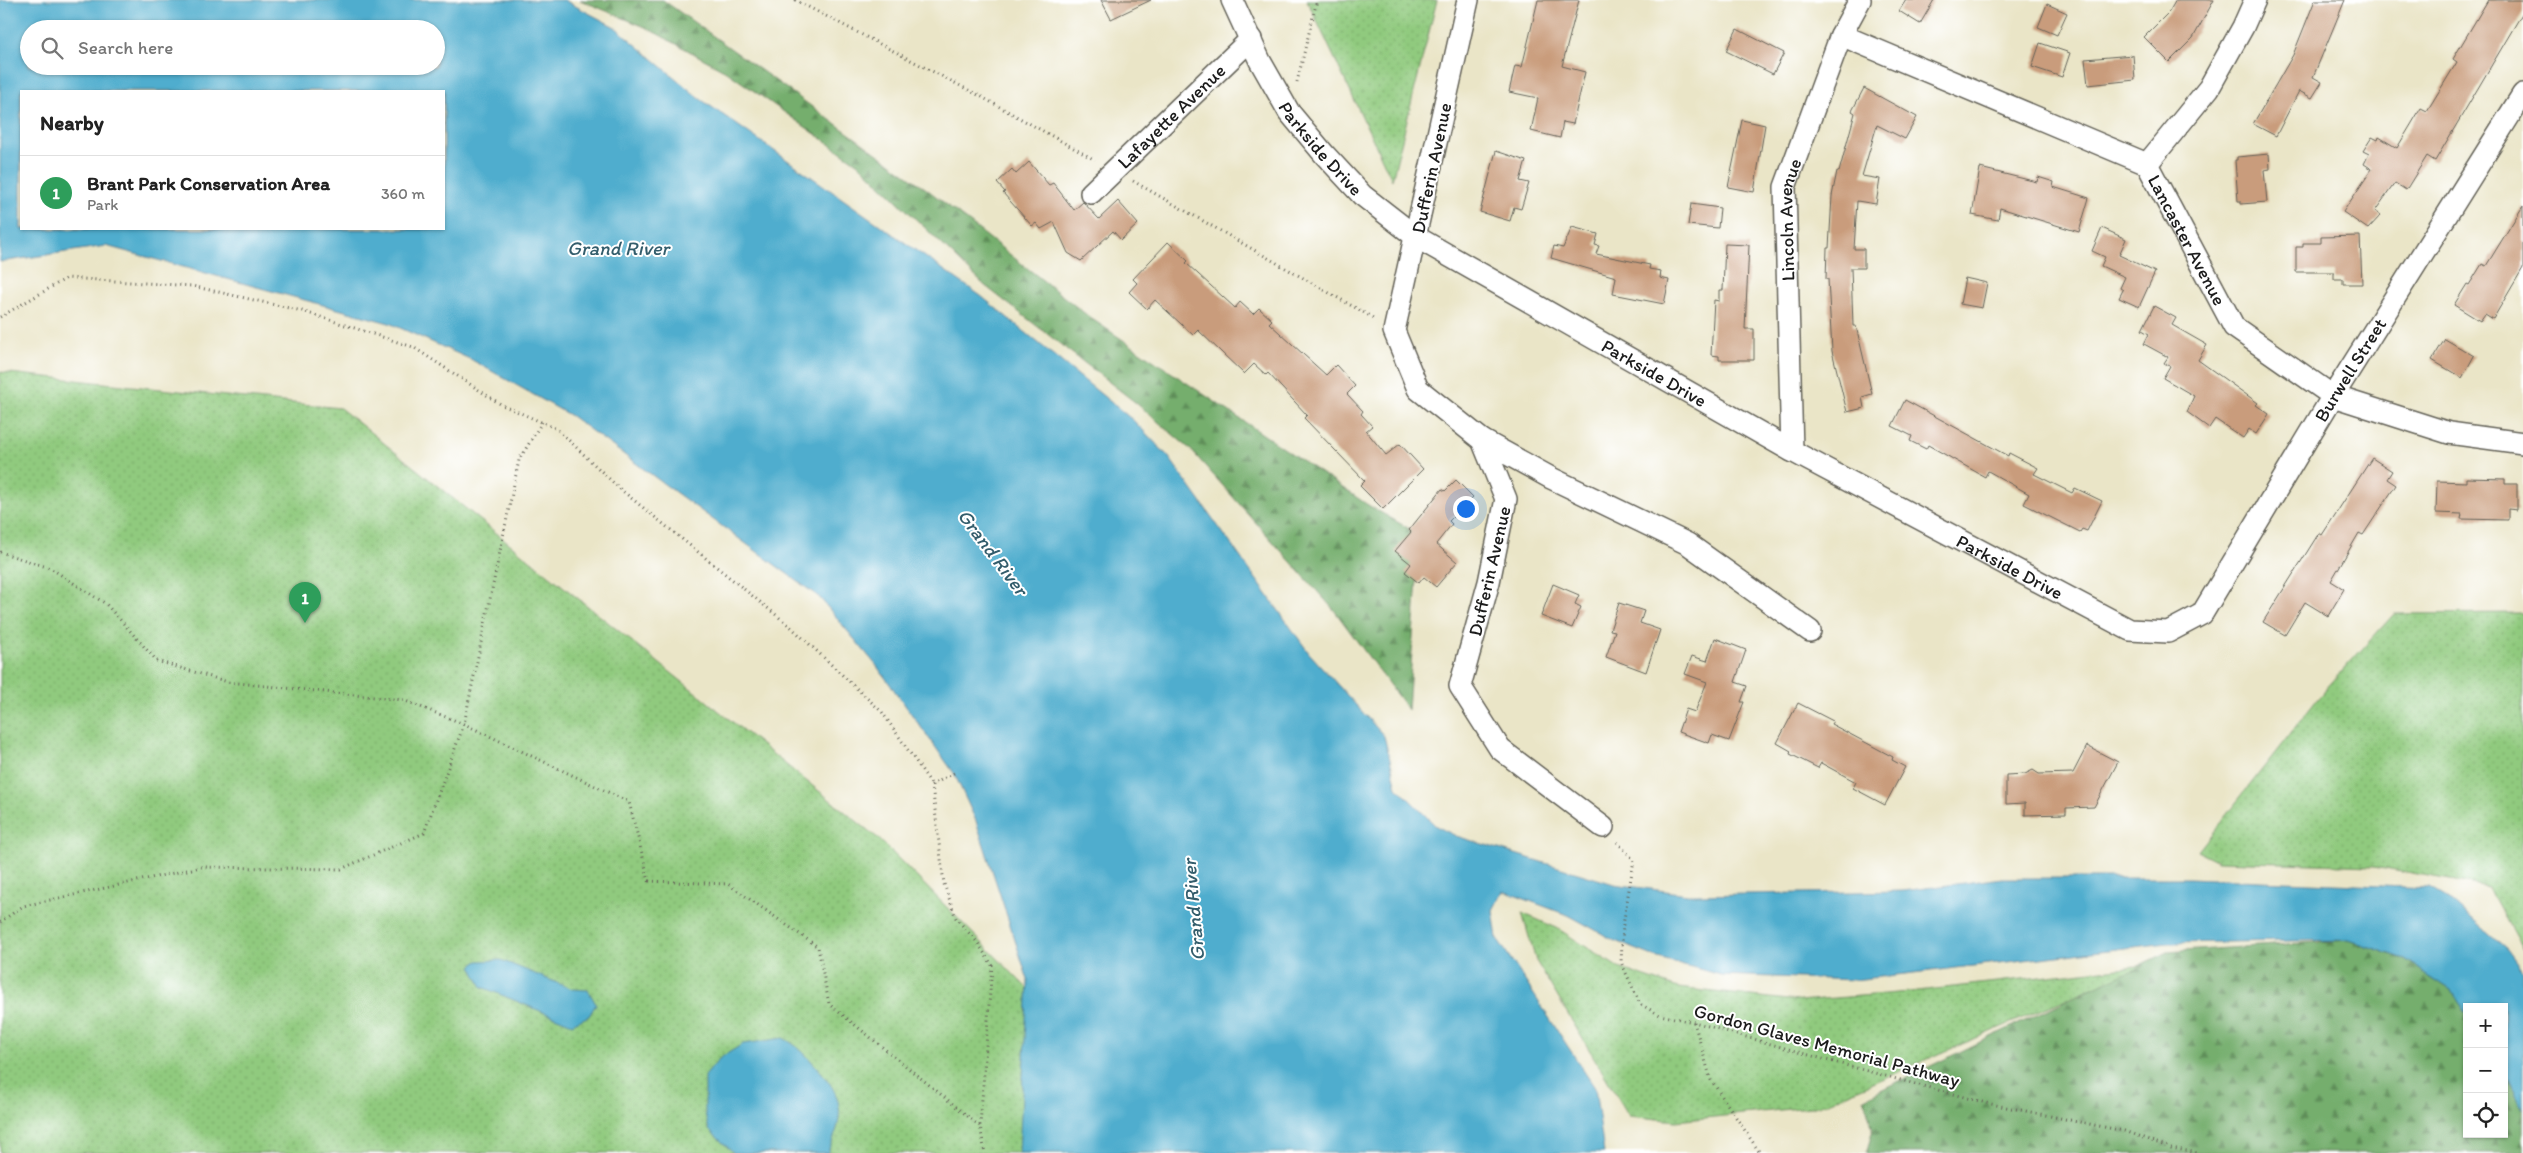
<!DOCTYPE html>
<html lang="en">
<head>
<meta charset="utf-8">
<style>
	:root { --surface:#fff; --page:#f6f6f6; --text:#222; --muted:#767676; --line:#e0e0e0; --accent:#1f6fb2 }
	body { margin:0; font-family:Itim,sans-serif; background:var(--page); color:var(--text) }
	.controls { position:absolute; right:15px; bottom:15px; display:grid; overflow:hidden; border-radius:0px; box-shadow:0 1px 4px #0004 }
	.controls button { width:45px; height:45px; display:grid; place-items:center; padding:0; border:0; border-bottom:1px solid var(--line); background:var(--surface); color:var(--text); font:25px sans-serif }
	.you { position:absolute; left:1465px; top:508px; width:18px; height:18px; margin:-12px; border:4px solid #fff; border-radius:50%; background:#1a73e8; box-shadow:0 0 0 8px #1a73e833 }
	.badge { display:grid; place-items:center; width:32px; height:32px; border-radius:50%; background:var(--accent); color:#fff; font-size:16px; font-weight:700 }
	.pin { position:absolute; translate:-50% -41px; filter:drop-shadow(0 1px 2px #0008) }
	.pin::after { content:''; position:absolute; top:26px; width:18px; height:15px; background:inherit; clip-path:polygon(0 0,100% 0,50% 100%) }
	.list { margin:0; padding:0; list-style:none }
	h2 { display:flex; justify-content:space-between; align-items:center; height:65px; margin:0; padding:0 20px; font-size:21px }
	h2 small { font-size:16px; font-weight:400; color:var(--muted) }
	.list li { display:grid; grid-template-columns:32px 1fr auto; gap:15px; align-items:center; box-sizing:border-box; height:75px; padding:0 20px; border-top:1px solid var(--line) }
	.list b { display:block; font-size:19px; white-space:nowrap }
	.list p { margin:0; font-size:16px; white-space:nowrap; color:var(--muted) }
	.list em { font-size:16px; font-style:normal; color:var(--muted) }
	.icon { flex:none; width:28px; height:28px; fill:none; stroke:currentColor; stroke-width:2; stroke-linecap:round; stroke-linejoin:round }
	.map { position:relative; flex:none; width:2523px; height:1153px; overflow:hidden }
	.search { position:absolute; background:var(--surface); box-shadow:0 1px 4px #0004; left:20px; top:20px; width:425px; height:55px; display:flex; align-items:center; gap:12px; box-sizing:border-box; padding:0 18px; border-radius:28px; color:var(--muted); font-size:19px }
	.panel { position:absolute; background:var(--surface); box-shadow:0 1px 4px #0004; left:20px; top:90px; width:425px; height:140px; border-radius:0px }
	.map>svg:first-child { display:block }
</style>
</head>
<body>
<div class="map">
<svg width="2523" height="1153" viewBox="0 0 2523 1153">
	<defs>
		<pattern id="forest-firs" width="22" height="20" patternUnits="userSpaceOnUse" patternTransform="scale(1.25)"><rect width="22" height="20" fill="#74ae6d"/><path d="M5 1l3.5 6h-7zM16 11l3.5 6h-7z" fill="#5e8d59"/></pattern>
		<pattern id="park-dots" width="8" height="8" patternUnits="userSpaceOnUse" patternTransform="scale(1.25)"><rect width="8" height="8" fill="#90ca7e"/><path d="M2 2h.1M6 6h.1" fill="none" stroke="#7cad6c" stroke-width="1.8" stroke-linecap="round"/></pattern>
	</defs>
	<rect width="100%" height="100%" fill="#fff"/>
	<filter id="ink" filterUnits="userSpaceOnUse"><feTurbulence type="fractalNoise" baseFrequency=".02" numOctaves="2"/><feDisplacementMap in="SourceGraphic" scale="10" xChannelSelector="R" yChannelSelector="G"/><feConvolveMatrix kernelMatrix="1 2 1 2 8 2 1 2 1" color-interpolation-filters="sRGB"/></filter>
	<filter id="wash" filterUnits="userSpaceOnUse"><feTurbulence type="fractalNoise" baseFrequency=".0096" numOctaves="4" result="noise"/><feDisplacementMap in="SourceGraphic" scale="20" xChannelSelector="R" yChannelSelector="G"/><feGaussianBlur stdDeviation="1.12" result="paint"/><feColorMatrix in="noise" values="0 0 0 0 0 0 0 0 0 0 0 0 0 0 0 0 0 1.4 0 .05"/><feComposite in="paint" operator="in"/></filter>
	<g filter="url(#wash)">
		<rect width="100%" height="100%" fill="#eae5c7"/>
		<g fill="url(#forest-firs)" stroke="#486544">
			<polygon points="580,0 663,0 928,190 1092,319 1368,505 1420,535 1408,710 1334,610 1190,449 1136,403 984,285 861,166 724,70 645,27"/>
			<polygon points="2349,940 2402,958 2451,990 2467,1014 2467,1134 2504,1134 2504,1072 2523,1109 2523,1153 1866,1153 1873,1130 1864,1098 2167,952"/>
		</g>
		<g fill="url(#park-dots)" stroke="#56734d">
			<polygon points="1307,0 1437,0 1392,180"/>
			<polygon points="0,372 340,408 879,839 1191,1153 0,1153"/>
			<polygon points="2523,613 2523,950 2488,887 2374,866 2218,861 2198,851 2323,692 2394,614"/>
			<polygon points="1522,913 1557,928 1619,968 1678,988 1798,1001 1909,992 2145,965 1819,1106 1676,1121 1629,1116 1536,961"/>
		</g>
		<g fill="#4fadce" stroke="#366475" fill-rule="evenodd">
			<path d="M 0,0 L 564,0 L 615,27 L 699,98 L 981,296 L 1134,421 L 1168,456 L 1309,653 L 1384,736 L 1397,787 L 1436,826 L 1456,836 L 1614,884 L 1695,895 L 1903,891 L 2002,878 L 2189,878 L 2429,888 L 2453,902 L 2507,949 L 2523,971 L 2523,1109 L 2504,1072 L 2504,1007 L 2467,1007 L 2467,1014 L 2451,990 L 2402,958 L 2349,940 L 2168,943 L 1854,980 L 1721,975 L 1658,958 L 1615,941 L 1570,916 L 1503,891 L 1493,910 L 1497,938 L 1595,1088 L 1604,1153 L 1019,1153 L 1028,980 L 976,821 L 954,773 L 876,665 L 819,597 L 571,416 L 472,360 L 389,323 L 106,246 L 0,262 ZM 29,29 L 436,29 L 436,66 L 29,66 ZM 444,91 L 444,229 L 21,229 L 21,91 Z"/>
			<polygon points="501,960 572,989 588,990 596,1004 589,1016 572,1024 482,987 471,966 478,961"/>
			<path d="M 783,1038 C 797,1045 805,1054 815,1065 C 844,1097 846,1114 827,1153 L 734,1153 L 709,1130 L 705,1114 L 705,1076 L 720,1058 L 743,1044 Z"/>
		</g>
		<g id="blocks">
			<g fill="#c99c7b">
				<polygon points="1101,0 1151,0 1111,19"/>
				<polygon points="1538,0 1579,0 1562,66 1585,72 1573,124 1563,122 1560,138 1531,131 1538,98 1509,92 1515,66 1522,67"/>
				<polygon points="1906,0 1934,0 1920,24 1899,11"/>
				<polygon points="2176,0 2214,0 2193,38 2169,62 2144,37 2169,12"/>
				<polygon points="2315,0 2345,0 2313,77 2322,82 2312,98 2299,91 2276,136 2253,124 2293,55"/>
				<polygon points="2488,0 2523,0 2523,12 2435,161 2427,156 2406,190 2395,183 2375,211 2381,215 2368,229 2343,212 2372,169 2364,164 2369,154 2363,151 2372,137 2378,140 2379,137 2397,148 2421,108 2427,111 2457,62 2453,59"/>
				<polygon points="2047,4 2067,13 2057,35 2038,27"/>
				<polygon points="1737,29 1784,53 1773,74 1726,51"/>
				<polygon points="2040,43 2070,53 2062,77 2032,67"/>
				<polygon points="2133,55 2135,80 2088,85 2085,59"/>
				<polygon points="1864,88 1917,117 1905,139 1877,125 1862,176 1880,179 1876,204 1857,201 1854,249 1864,249 1864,268 1851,268 1853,326 1856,326 1872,394 1862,397 1864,408 1847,412 1832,351 1828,279 1826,279 1827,248 1829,248 1832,196 1837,171 1839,172 1855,113 1852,111"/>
				<polygon points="1742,120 1765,125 1754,192 1728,187"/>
				<polygon points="1496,151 1526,161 1520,181 1529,183 1521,209 1514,207 1510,221 1480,212"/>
				<polygon points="2269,154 2270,169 2264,170 2267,202 2241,204 2241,201 2238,201 2235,160 2237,160 2237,157"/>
				<polygon points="1029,162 1049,185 1053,183 1074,210 1083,202 1099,219 1118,201 1138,224 1121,240 1113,231 1081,261 1068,253 1054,222 1041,229 1036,223 1032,226 1003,193 1005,192 997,183 1012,169 1016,174"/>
				<polygon points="1980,168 2037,182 2038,177 2054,182 2053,187 2089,198 2079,232 2000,208 1998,220 1972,215"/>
				<polygon points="1691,204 1720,208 1718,228 1688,225"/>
				<polygon points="2523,206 2523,268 2493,319 2485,314 2480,321 2454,305 2467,284 2469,285 2482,264 2486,266"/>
				<polygon points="1572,227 1598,234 1595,245 1599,246 1596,254 1650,265 1649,269 1661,271 1660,278 1669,280 1664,304 1613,294 1616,277 1551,258 1554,246 1563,248"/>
				<polygon points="2102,228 2126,239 2119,255 2155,272 2139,307 2119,298 2123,290 2120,288 2125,277 2101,266 2105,257 2092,251"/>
				<polygon points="2360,236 2362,284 2343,284 2343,279 2334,279 2334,272 2296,272 2296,247 2303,247 2303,243 2321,243 2321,237"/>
				<polygon points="1168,242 1188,261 1186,263 1235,308 1240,302 1253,314 1259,308 1272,320 1269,323 1326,375 1336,365 1355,386 1347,394 1363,411 1361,414 1372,426 1366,431 1386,455 1400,444 1423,469 1383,509 1360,486 1365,481 1304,418 1307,415 1268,373 1266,375 1254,364 1244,374 1198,330 1193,335 1155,300 1147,309 1129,292 1137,283 1133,279"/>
				<polygon points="1725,244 1749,245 1745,329 1754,329 1754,360 1719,360 1719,356 1711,355 1714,300 1719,301 1719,290 1723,290"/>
				<polygon points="1965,278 1987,283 1982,308 1960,304"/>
				<polygon points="2154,306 2176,318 2172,325 2207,345 2198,360 2258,403 2256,405 2269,414 2256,434 2249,429 2243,438 2215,419 2209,428 2187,412 2194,396 2163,378 2170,366 2164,363 2168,357 2144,344 2149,334 2142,330"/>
				<polygon points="2445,339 2474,356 2462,378 2432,360"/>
				<polygon points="1905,400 2008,456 2009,453 2038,468 2034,474 2072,493 2075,488 2102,501 2087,531 2082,529 2080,532 2024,504 2029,494 1988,471 1985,477 1928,445 1926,449 1910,441 1912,436 1892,426"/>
				<polygon points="2372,458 2392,471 2387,479 2396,485 2363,535 2359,533 2331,581 2344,589 2328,616 2305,602 2285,635 2263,622 2319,533 2322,535"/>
				<polygon points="2466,478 2505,479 2505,484 2517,484 2517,510 2508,509 2508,520 2461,519 2462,514 2436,513 2437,481 2466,482"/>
				<polygon points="1456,480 1473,497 1449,521 1452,524 1436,544 1457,562 1436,587 1424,577 1419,583 1405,572 1411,564 1395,551 1411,532 1409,530 1442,489 1445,491"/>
				<polygon points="1553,584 1579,595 1575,604 1581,607 1572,628 1541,616"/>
				<polygon points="1619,603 1644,611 1640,623 1660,630 1646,672 1606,657 1615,631 1610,630"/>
				<polygon points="1715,638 1746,650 1735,682 1747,686 1741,702 1744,702 1729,741 1712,735 1709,743 1678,732 1686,709 1695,712 1707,682 1685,674 1692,656 1707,661"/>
				<polygon points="1798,703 1833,721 1831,724 1893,757 1892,760 1905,767 1885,805 1853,788 1856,782 1821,763 1818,768 1790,754 1791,751 1777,743"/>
				<polygon points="2087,746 2118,762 2094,807 2066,808 2066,814 2025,815 2025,803 2006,804 2006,775 2025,774 2033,770 2039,774 2073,773"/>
			</g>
		</g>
	</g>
	<g filter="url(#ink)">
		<use href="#blocks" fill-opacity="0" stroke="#646258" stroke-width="1"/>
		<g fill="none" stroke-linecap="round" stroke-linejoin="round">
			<defs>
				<g id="minor">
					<path id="s1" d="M 1232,0 L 1260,61 L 1289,112 L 1324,154 L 1362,195 L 1416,237 L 1792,451 L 2130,630 L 2168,632 L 2202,614 L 2333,396 L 2523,94"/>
					<polyline points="1468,0 1394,331 1418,389 1482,440 1506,499 1489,582 1460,686 1500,749 1603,827"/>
					<path id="s2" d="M 1841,35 L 2147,164 L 2234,327 L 2333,396 L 2449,433 L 2523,443"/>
					<polyline points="2147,164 2209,88 2243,27 2255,0"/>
					<path id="s3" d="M 1091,193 L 1251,39"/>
					<polyline points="1482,440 1551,478 1688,544 1810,631"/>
					<path id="s4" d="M 1792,451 L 1785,187 L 1841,35 L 1860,0"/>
				</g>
			</defs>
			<use href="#minor" stroke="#646258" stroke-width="24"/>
			<g stroke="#646258" stroke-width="3" stroke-dasharray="1 4" stroke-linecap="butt">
				<polyline points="795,0 980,96 1095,160"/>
				<polyline points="1297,82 1317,0"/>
				<polyline points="1133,181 1375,319"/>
				<polyline points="0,317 67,278 192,286 302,311 413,347 502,405 557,429 620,489 791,627 882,712 932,785"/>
				<polyline points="0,552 50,568 106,604 157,661 228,682 403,700 464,724 629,802 649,881 728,884 818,947 829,1004 980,1126"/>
				<polyline points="954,773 932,785 944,884 956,918 977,942 992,965 980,1126 985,1153"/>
				<polyline points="1617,842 1634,860 1623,925 1621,962 1640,1004 1660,1015 1694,1022 1830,1061 1986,1103 2124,1131 2171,1148 2198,1153"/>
				<polyline points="0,922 23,906 201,867 341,869 424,833 464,724 519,460 542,422"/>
				<polyline points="1694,1022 1711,1080 1760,1153"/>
			</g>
			<use href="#minor" stroke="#fff" stroke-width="21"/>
		</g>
	</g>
	<g text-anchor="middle" stroke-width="4" stroke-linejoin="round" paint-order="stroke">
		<g font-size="19" fill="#1c1c1c" stroke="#fff">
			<text dy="7" stroke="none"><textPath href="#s3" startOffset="111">Lafayette Avenue</textPath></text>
			<text dy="7" stroke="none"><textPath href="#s1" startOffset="174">Parkside Drive</textPath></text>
			<text transform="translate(1431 168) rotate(-78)" y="7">Dufferin Avenue</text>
			<text dy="7" stroke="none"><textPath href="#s4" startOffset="232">Lincoln Avenue</textPath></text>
			<text dy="7" stroke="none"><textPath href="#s2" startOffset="418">Lancaster Avenue</textPath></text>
			<text dy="7" stroke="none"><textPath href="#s1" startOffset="1482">Burwell Street</textPath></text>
			<text dy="7" stroke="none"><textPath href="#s1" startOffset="579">Parkside Drive</textPath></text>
			<text dy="7" stroke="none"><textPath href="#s1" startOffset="984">Parkside Drive</textPath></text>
			<text transform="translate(1489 571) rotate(-77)" y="7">Dufferin Avenue</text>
			<text transform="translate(1827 1045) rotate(15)" y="7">Gordon Glaves Memorial Pathway</text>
		</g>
		<g font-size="20" font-style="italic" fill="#335d6c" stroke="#fff">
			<text x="618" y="255">Grand River</text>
			<text transform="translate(993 552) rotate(53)" y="7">Grand River</text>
			<text transform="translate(1193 910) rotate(-95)" y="7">Grand River</text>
		</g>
	</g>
</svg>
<div class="controls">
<button>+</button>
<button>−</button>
<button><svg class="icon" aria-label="locate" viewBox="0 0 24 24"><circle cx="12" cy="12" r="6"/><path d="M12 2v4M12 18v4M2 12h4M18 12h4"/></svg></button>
</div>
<div class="you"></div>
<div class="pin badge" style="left:305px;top:623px;background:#2e9e5b">1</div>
<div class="search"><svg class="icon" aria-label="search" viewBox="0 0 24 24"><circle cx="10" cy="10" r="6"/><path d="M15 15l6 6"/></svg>Search here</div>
<section class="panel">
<h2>Nearby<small></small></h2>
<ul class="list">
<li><span class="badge" style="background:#2e9e5b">1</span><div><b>Brant Park Conservation Area</b><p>Park</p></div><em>360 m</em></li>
</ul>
</section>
</div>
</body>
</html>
